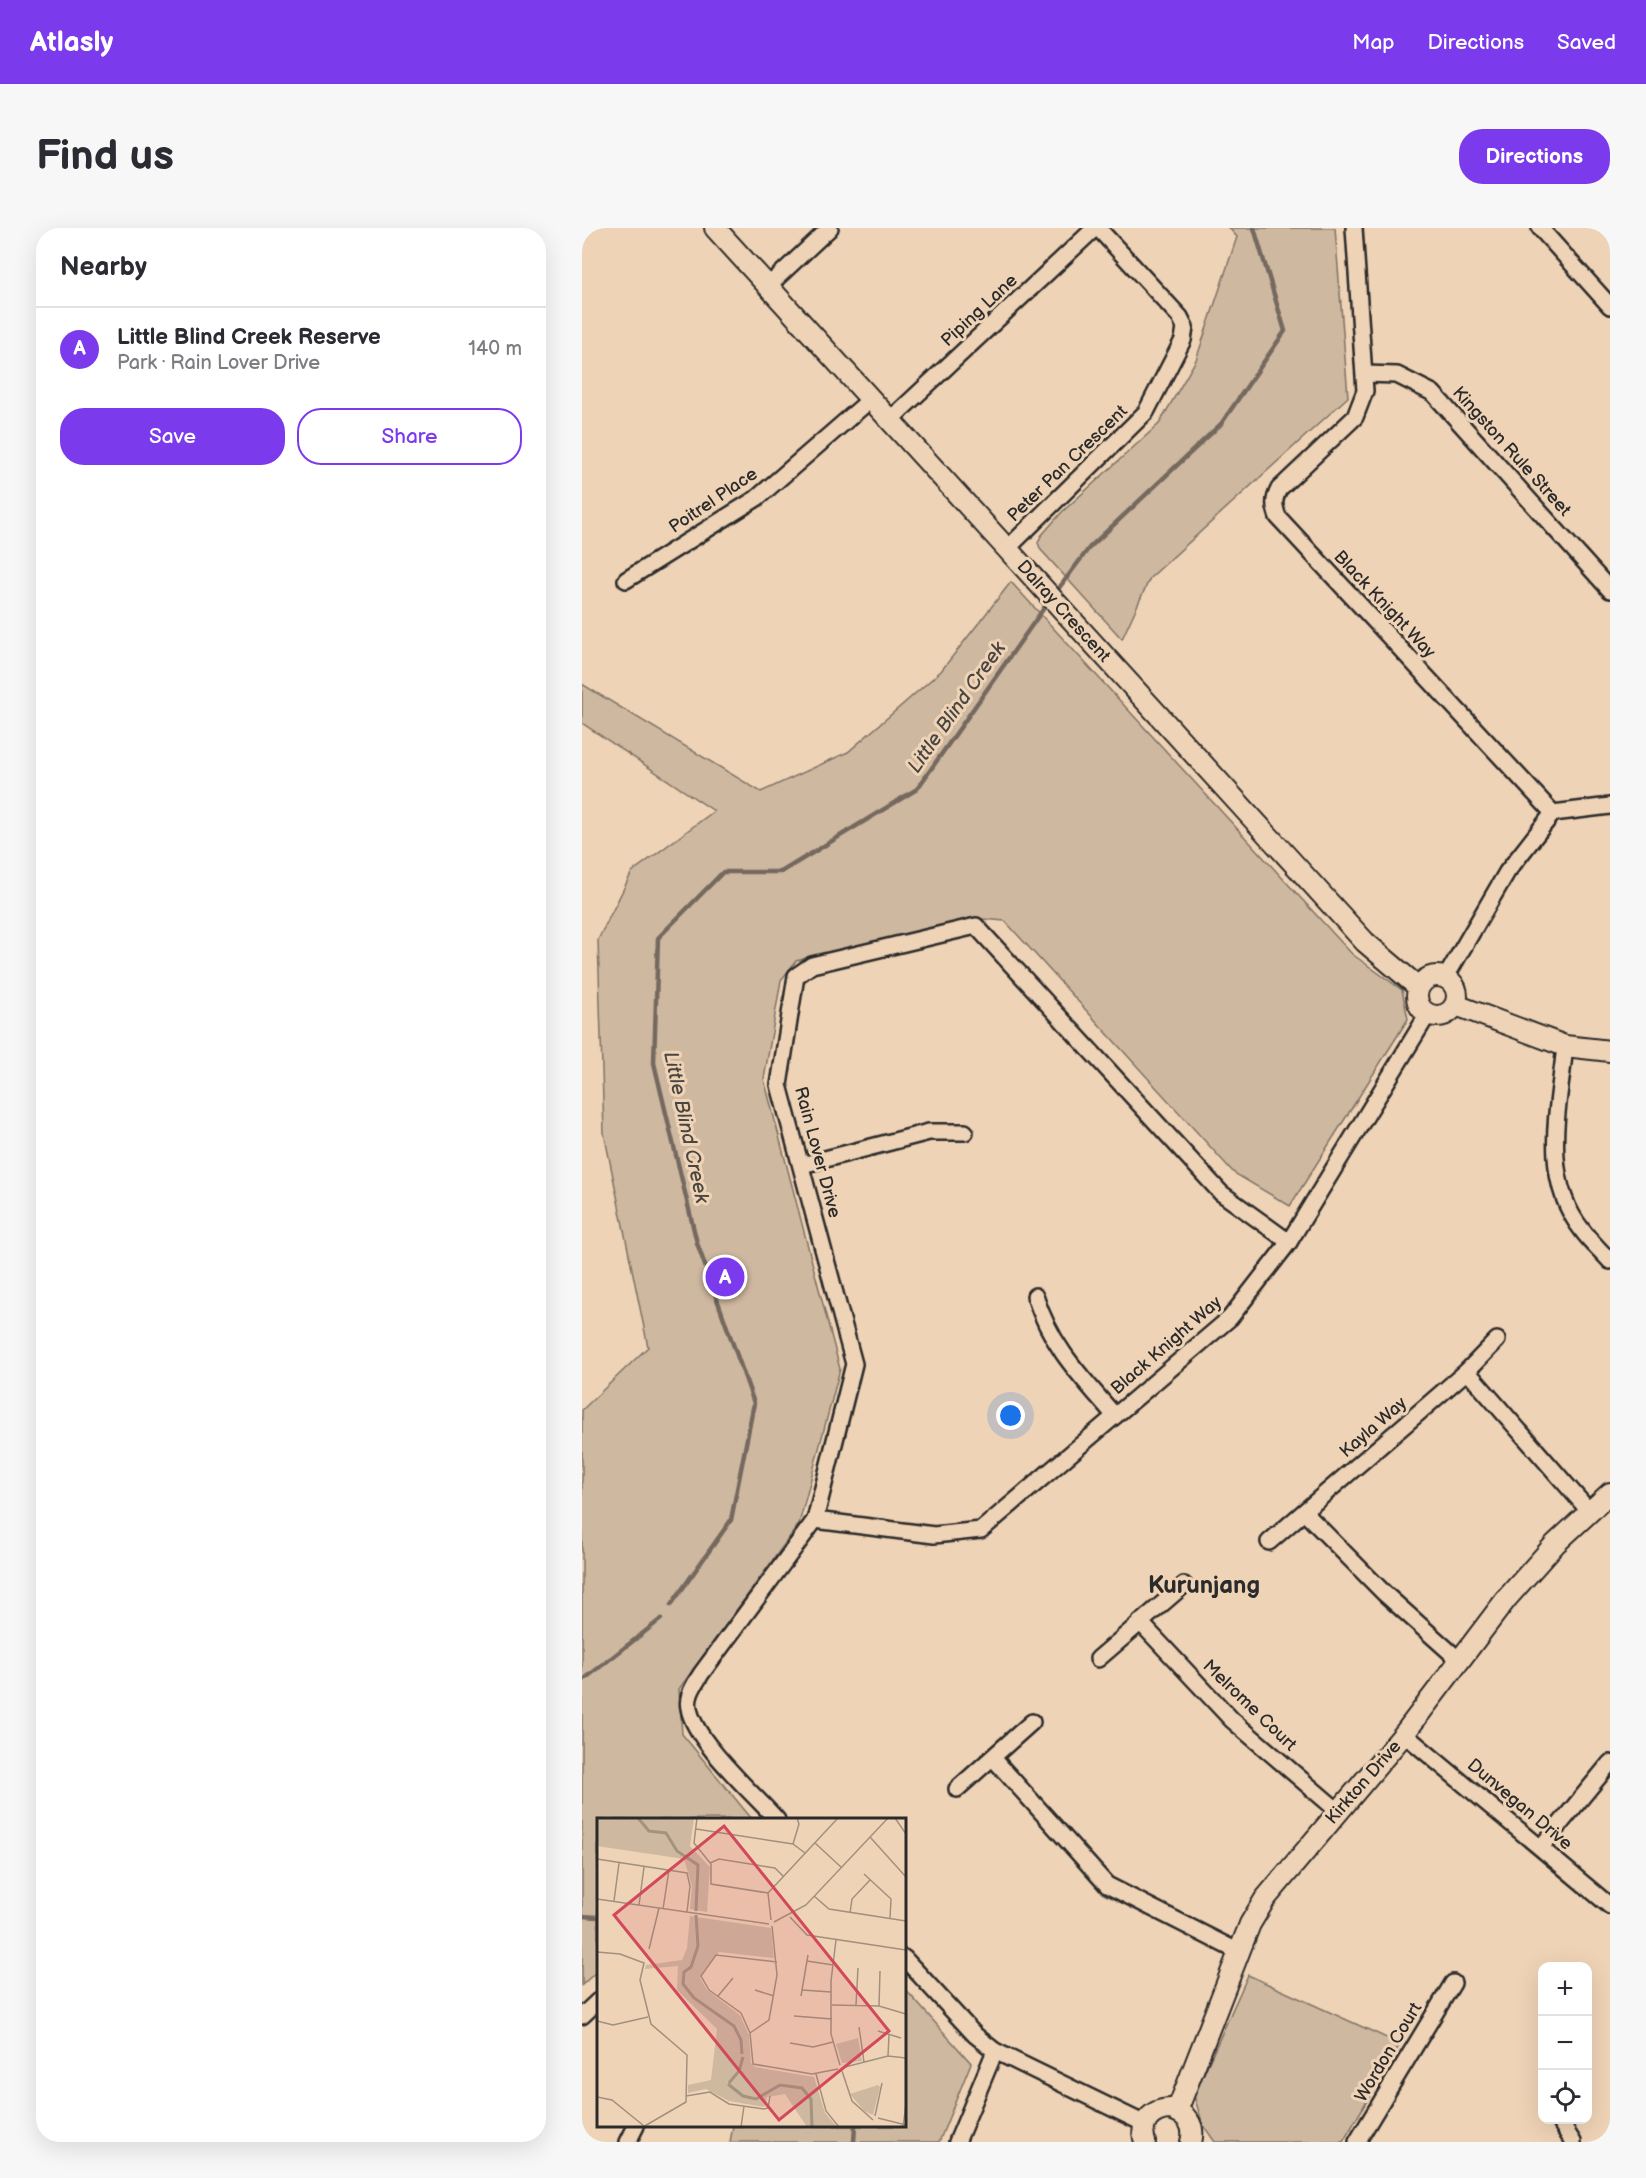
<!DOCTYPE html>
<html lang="en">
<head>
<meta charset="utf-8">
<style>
	:root { --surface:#fff; --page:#f7f7f7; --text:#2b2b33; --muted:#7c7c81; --line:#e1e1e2; --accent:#7c3aed }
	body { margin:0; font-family:"Balsamiq Sans",sans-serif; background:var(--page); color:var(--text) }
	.controls { position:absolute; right:18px; bottom:18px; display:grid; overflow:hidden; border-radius:12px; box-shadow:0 6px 24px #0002 }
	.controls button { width:54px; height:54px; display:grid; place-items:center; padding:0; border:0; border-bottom:2px solid var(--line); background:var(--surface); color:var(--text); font:30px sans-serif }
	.you { position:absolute; left:429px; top:1188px; width:21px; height:21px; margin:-15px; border:4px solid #fff; border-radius:50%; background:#1a73e8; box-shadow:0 0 0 9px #1a73e833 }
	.badge { display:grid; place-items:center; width:39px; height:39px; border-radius:50%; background:var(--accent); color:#fff; font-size:20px; font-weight:700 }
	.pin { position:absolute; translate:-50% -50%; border:3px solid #fff; box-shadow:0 2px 6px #0006 }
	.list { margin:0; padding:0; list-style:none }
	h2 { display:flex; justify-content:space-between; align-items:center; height:78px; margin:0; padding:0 24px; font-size:26px }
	h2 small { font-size:20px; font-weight:400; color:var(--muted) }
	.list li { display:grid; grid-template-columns:39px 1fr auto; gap:18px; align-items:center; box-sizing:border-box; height:84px; padding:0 24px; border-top:2px solid var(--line) }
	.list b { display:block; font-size:22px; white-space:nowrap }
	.list p { margin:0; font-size:20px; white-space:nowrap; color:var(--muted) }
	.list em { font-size:20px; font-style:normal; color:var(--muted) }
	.actions { display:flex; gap:12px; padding:18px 24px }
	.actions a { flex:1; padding:14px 0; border:2px solid var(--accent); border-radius:24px; text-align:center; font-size:21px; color:var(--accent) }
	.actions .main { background:var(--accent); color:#fff }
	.icon { flex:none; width:33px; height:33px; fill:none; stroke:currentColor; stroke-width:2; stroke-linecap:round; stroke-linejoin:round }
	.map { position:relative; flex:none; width:1028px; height:1914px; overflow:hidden; border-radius:24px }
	header { display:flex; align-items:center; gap:36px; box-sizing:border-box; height:84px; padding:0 30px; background:var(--accent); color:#fff }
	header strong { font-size:28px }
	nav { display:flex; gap:33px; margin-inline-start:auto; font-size:21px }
	.intro { display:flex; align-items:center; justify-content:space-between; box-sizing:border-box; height:144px; padding:0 36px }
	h1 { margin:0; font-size:42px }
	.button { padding:15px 27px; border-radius:24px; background:var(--accent); color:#fff; font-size:21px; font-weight:700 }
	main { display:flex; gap:36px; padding:0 36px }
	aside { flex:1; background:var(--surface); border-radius:24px; box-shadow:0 6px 24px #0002 }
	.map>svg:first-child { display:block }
</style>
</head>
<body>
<header>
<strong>Atlasly</strong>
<nav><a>Map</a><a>Directions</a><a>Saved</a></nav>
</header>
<div class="intro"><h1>Find us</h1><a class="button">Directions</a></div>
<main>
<aside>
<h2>Nearby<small></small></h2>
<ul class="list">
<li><span class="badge">A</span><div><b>Little Blind Creek Reserve</b><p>Park · Rain Lover Drive</p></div><em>140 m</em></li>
</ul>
<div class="actions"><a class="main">Save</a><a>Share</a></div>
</aside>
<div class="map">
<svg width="1028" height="1914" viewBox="0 0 1028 1914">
	<rect width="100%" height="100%" fill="#efd3b6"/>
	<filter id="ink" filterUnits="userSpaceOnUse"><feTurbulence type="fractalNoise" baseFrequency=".0167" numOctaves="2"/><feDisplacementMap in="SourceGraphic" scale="12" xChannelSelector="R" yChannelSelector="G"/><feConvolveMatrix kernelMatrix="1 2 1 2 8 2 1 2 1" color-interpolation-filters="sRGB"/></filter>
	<g filter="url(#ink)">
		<g fill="#cfb8a0" stroke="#7d7266" stroke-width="1.5">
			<polygon points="647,0 753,0 766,169 568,350 540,411 459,322 456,315 459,308 480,284 577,196 614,132 655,9"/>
			<polygon points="429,354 770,726 820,762 826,791 708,978 652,945 423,693 389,690 214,733 199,752 182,851 258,1141 217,1296 97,1461 100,1506 170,1591 16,1592 16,1742 0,1757 0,1182 66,1119 22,905 16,712 50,644 132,583 0,495 0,456 179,564 266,524 359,443"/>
			<polygon points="666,1747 818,1816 761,1914 633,1914 621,1897 612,1868"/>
			<polygon points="323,1761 389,1835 357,1914 148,1914 151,1898 322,1898"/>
		</g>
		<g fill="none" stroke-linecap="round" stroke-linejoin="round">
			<g stroke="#74695f" stroke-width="4.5">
				<polyline points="477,360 507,320 639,196 703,103 672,0"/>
				<polyline points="89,1377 149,1292 172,1175 115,1015 72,835 76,710 141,644 199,644 335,561 462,380"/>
				<polyline points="0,1453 79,1391"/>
				<polyline points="0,1688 16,1689"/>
				<polyline points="272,1914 273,1898"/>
			</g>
			<defs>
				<g id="minor">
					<path d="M 772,0 L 783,163 L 773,189 L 697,261 C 691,272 692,278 696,289 L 971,585 L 925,644 L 864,749"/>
					<polyline points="958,0 1028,78"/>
					<polyline points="186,58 248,0"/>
					<polyline points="783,146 815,147 851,165 1028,362"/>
					<polyline points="308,192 513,0"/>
					<polyline points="425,321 564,184 601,112 603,99 598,89 516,0"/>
					<polyline points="44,352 175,270 289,171"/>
					<polyline points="971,585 1028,578"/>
					<path d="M 983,818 C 977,879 958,949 1000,1002 C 1008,1013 1019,1023 1028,1033"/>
					<polyline points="220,937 347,904 383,904"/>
					<path d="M 453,1068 C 470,1120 498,1147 533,1188"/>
					<polyline points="885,1143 1008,1284"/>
					<polyline points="722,1284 802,1365 877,1432"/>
					<polyline points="233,1292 352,1307 399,1302 648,1090 707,1014 846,786"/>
					<polyline points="687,1314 885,1143 915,1112"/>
					<polyline points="558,1394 650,1492 756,1583"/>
					<polyline points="516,1431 602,1357"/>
					<polyline points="822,1506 1028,1678"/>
					<polyline points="411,1530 525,1657 657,1724"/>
					<polyline points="375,1561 450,1494"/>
					<path d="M 195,1592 C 172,1566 112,1513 107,1480 C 104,1468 113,1456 119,1446 L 233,1292 L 272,1136 L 197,857 L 214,748 L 230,737 L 394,698 L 639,965 L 707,1014"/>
					<polyline points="960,1618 1028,1535"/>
					<polyline points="322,1730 393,1807 413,1823 563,1896"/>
					<polyline points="0,1788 16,1773"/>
					<polyline points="977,1892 991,1914"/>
					<polyline points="46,1914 54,1898"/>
					<polyline points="375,1914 413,1823"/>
					<polyline points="775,1914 871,1755"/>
				</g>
				<g id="tertiary">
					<polyline points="133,0 783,714 836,759"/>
					<circle cx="855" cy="768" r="20"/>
					<polyline points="874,777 983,818 1028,823"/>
					<polyline points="595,1883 668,1696 683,1671 822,1506 925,1370 973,1316 1028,1265"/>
					<path d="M 563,1914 C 557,1895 569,1882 588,1881 C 604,1885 614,1897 609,1914"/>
				</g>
			</defs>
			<use href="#minor" stroke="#2b2b2b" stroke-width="20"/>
			<use href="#tertiary" stroke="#2b2b2b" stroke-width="24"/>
			<use href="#minor" stroke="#efd3b6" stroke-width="15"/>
			<use href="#tertiary" stroke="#efd3b6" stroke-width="20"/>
		</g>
	</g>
	<g text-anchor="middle" stroke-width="6" stroke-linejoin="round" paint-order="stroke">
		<g font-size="18" fill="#2b2b2b" stroke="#efd3b6">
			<text transform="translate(397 82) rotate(-43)" y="6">Piping Lane</text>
			<text transform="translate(930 223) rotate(48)" y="6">Kingston Rule Street</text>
			<text transform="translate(485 235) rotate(-44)" y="6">Peter Pan Crescent</text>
			<text transform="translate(131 272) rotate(-34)" y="6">Poitrel Place</text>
			<text transform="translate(803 376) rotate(47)" y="6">Black Knight Way</text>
			<text transform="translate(482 383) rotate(48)" y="6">Dalray Crescent</text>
			<text transform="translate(236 924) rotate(75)" y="6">Rain Lover Drive</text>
			<text transform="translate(584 1117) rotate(-41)" y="6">Black Knight Way</text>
			<text transform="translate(791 1199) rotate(-41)" y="6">Kayla Way</text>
			<text transform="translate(668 1477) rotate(44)" y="6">Melrome Court</text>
			<text transform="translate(781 1554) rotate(-49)" y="6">Kirkton Drive</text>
			<text transform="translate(938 1576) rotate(40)" y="6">Dunvegan Drive</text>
			<text transform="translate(806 1824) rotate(-59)" y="6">Wordon Court</text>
		</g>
		<g font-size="20" font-style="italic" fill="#494540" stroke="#efd3b6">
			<text transform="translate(374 479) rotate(-55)" y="7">Little Blind Creek</text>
			<text transform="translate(105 899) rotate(78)" y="7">Little Blind Creek</text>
		</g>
		<g font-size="24" font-weight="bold" fill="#2b2b2b" stroke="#efd3b6">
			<text x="622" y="1365">Kurunjang</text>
		</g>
	</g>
	<g transform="translate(15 1590)">
		<rect width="309" height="309" fill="#efd3b6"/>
		<path d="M 0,0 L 97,0 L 93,28 L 113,49 L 110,94 L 93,91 L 95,68 L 87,41 L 0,28 ZM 93,98 L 174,110 L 177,140 L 122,134 L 103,160 L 110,172 L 143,197 L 152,217 L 154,245 L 158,249 L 217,259 L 228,295 L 240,309 L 210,309 L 188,276 L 170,279 L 167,289 L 132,283 L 109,271 L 91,275 L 91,267 L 114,262 L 120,211 L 80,172 L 81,148 L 48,151 L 49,147 L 85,142 L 90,130 ZM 261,220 L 265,243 L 245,245 L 239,226 ZM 281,267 L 283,269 L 276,297 L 267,293 L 253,276 Z" fill="#cfb8a0"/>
		<path fill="none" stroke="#a49381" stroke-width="3" d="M 41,0 L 52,13 L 69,15 L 80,33 L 101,47 L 99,93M 99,97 L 101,128 L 94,149 L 87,154 L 86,166 L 97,180 L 137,208 L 144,222 L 145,236M 132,265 L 142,253 L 146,239M 131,266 L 146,278 L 159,281 L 183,267 L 205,270 L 214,281 L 215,309"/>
		<path fill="none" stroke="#a1907e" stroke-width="1.5" d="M 100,0 L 97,25 L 114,46 L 114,66 L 171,75 L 174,102M 298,0 L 309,16M 99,11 L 196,26 L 208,35M 273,19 L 309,59M 218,25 L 245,50M 196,26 L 202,6 L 200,0M 0,41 L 90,55 L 93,68 L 90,94M 113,45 L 122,41 L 178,50 L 187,59M 267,56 L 294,81 L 293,101M 171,75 L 241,0M 217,78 L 232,91 L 309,103M 0,81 L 172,106M 17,83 L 22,45M 42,87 L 47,49M 66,91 L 72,52M 253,95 L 255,81 L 273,62M 193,99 L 210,117 L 309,132M 177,104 L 209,87 L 291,0M 239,122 L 234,163 L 234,216 L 243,247M 52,131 L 62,90M 0,134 L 23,136 L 47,145 L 43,162 L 54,206 L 90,237 L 89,284 L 46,309M 210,143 L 236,147M 180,144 L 119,137 L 104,158 L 112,172 L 144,195 L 153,215 L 156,246 L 215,256 L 241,251M 158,172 L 177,178M 205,172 L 234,174M 121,178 L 136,160M 204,178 L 211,137M 235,187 L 282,188 L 309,196M 259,187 L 261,150M 282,188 L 283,153M 197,198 L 235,201M 0,203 L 16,207 L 51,199M 262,209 L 267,244M 281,213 L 304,220M 153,215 L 172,202 L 180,157 L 175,108M 193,225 L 216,229 L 236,224M 291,238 L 292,217M 248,249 L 291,238 L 309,240M 245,253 L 255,283 L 276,302M 219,256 L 229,293 L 242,309M 89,278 L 113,274 L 132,286 L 167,291 L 171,290 L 173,278M 0,279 L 15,282 L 47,308M 278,298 L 285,265M 281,300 L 309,307M 144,309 L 147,288M 306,309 L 309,286"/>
		<path fill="#d1495b" fill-opacity="0.15" stroke="#d1495b" stroke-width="3" d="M 127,8 L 292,213 L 182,302 L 17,97 Z"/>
		<rect width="309" height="309" fill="none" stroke="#2b2b2b" stroke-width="3"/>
	</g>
</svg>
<div class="controls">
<button>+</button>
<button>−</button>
<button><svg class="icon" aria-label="locate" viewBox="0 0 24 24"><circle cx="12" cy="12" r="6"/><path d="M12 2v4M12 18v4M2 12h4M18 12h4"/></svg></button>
</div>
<div class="you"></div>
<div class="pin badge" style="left:143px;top:1049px">A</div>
</div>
</main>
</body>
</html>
